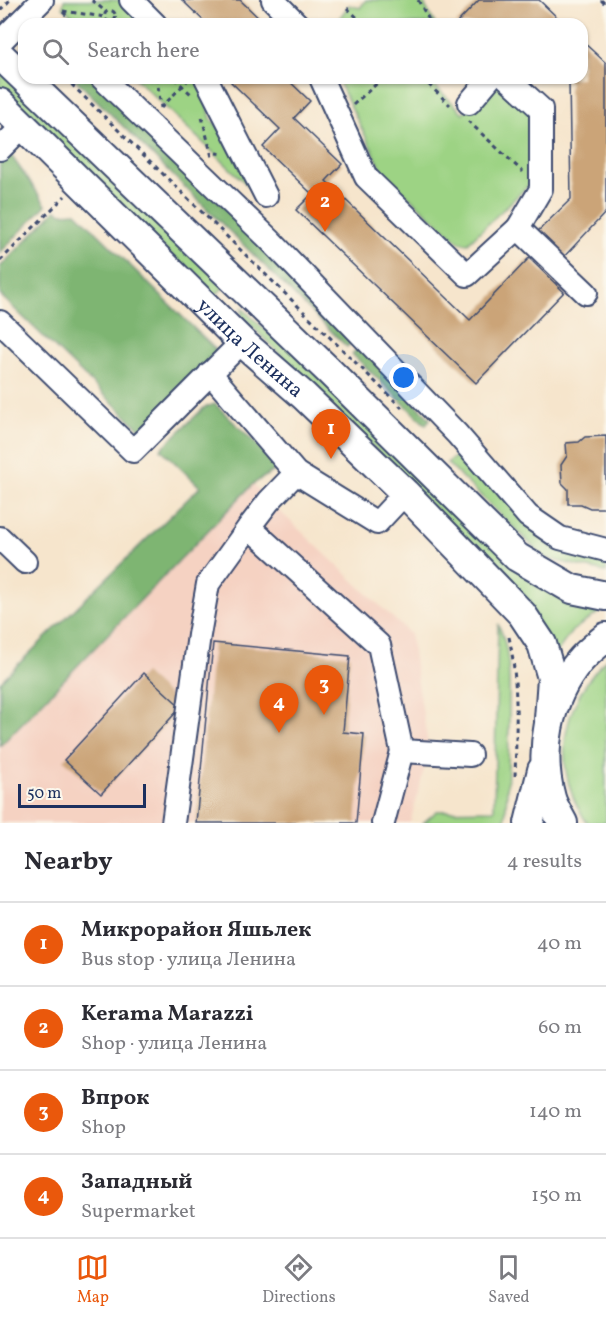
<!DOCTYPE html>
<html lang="en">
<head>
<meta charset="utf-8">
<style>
	:root { --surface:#fff; --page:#f2f2f3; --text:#2b2b33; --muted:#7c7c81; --line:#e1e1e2; --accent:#ea580c }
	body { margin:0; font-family:Vollkorn,serif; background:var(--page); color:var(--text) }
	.scale { position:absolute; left:18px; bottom:15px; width:128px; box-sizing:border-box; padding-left:6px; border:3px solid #1b2f5e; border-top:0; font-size:16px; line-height:21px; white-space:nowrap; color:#1b2f5e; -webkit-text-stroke:4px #fbf7ec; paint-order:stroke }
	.you { position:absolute; left:404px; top:378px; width:21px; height:21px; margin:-15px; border:4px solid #fff; border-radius:50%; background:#1a73e8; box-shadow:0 0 0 9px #1a73e833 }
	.badge { display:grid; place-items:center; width:39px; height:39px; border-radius:50%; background:var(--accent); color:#fff; font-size:20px; font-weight:700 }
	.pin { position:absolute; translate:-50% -50px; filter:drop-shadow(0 2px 3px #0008) }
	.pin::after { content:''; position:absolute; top:32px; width:21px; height:18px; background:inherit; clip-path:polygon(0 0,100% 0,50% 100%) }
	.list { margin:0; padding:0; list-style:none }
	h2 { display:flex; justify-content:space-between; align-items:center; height:78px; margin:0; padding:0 24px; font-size:26px }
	h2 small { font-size:20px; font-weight:400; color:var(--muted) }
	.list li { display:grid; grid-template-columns:39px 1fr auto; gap:18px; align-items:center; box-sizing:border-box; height:84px; padding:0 24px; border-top:2px solid var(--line) }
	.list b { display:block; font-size:22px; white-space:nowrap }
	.list p { margin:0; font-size:20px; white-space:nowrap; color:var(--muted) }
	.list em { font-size:20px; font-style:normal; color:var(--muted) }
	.icon { flex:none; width:33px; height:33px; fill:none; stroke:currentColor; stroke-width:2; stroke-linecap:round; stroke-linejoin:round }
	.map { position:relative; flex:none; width:606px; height:823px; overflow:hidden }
	.search { position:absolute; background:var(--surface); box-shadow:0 2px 4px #0004; left:18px; right:18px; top:18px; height:66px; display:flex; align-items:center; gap:15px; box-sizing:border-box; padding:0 21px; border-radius:18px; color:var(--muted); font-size:22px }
	.sheet { height:414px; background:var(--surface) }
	nav { display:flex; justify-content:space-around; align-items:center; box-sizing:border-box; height:84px; border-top:2px solid var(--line); background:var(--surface); font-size:16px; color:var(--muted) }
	nav a { display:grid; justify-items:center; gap:3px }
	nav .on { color:var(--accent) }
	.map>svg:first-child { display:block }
</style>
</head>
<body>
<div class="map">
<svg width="606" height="823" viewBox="0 0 606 823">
	<rect width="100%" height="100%" fill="#fbf7ec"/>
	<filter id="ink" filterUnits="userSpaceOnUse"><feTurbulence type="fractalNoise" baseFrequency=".0167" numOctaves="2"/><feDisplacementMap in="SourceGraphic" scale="12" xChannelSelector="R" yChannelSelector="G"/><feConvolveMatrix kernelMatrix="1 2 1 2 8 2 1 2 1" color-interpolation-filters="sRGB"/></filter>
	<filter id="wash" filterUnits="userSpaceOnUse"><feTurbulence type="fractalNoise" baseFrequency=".008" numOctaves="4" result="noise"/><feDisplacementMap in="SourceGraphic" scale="24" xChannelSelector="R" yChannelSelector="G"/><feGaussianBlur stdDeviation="1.35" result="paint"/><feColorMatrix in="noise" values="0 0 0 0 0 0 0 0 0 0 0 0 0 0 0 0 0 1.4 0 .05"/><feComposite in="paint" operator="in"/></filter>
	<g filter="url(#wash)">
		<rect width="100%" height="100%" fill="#f6e5cc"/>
		<polygon fill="#f5d2c2" points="253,484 269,501 410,634 429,751 410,823 0,823 0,746"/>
		<g fill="#9dd384" stroke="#5c8171" stroke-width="1.5">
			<polygon points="64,0 125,0 150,24 80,24 63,7"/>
			<polygon points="366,0 422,0 435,24 335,24 349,5 360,8"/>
			<polygon points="0,67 225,286 214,297 0,89"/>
			<polygon points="135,78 201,78 211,119 239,149 259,196"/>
			<polygon points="337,78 427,78 463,113 498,82 532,111 531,183 467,244 458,241 384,174"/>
			<polygon points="242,308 271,336 290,345 538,586 564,599 605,608 572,631 552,659 524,599 242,316"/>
			<polygon points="466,449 525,519 606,552 606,572 545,558 447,463"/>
			<path d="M 498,624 C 511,650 509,681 509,710 C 509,748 508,784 505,821 L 423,823 L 437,811 L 494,810 Z"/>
			<path d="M 606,659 L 606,823 L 587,823 C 582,814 575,804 572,794 C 554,743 570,697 606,659 Z"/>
		</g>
		<g fill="#7eb572" stroke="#4c7268" stroke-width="1.5">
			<polygon points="74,78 91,78 358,336 347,347"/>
			<polygon points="10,154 46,205 0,253 0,164"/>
			<polygon points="56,210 62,213 76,212 217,351 141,430 0,295 0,267"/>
			<polygon points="362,344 430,419 426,425 352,354"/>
			<polygon points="215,404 280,467 253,484 0,746 0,682 200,487 161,449 205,407"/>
		</g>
		<g id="blocks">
			<g fill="#cba478">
				<polygon points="182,0 240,0 265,24 207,24"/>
				<polygon points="479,0 539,0 564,24 456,24"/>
				<polygon points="582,41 606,63 606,212 560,261 534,235 571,199 569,81 566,78 582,78"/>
				<polygon points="236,78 286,78 310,101 294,118 342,164 326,181 470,320 529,258 564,292 476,383 296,210 312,194 263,147 280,129 231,82"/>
				<polygon points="606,436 606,508 590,508 581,504 568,504 568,489 562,483 561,465 567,456 566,443 579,442 585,437"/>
				<polygon points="213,643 350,656 343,732 364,734 356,823 196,823"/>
				<polygon points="144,673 181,707 101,794 64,760"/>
			</g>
		</g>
	</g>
	<g filter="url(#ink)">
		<use href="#blocks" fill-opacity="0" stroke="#3c4a6e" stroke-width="1.5"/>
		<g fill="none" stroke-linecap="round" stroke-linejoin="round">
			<defs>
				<g id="minor">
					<polyline points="131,0 155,24"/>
					<polyline points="273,0 297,24"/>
					<polyline points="0,42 42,0"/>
					<polyline points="102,78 269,239 457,434 528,516 560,538 606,550"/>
					<polyline points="206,78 266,196"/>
					<polyline points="321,78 366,177 467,275 518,228 586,293"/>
					<polyline points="507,78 541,109 541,189 518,228"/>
					<polyline points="469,103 490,78"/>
					<polyline points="0,149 23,126"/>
					<polyline points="0,322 133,451 242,342"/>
					<polyline points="210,373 296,473 377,523 405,493"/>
					<polyline points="296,473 269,501 249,527 379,645 402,751 383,823"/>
					<polyline points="0,538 25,562"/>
					<polyline points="402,751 470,755"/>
					<polyline points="173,823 199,635 208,584 249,527"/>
				</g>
				<g id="major">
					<polyline points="0,55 330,372 517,557 572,589 606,596"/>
					<path id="s1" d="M 0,103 L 242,342 L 304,396 L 405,493 L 522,614 L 542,644 L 552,678 L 549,719"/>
					<polyline points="529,823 542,770"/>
					<path d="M 563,823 C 559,815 553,806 551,798 C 538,751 548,700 579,662 C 586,653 597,645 606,637"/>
				</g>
			</defs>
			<use href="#minor" stroke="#3c4a6e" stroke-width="26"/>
			<use href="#major" stroke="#3c4a6e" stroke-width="32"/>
			<g stroke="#3c4a6e" stroke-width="3" stroke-dasharray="4.5 4.5" stroke-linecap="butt">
				<polyline points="92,0 106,12"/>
				<polyline points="418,0 428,18 429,24"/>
				<polyline points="601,0 606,5"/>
				<polyline points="347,8 364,24"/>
				<polyline points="0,10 10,0"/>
				<circle cx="110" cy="16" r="5.5"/>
				<polyline points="63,11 105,17"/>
				<polyline points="63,12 75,24"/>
				<polyline points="114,19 119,24"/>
				<polyline points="65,78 402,408"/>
				<polyline points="157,78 161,108"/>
				<polyline points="174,78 192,95"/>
				<polyline points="422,78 450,105"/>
				<polyline points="353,105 383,78"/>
				<polyline points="161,108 187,81"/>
				<polyline points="202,117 212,157"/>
				<polyline points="468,121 523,172"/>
				<polyline points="216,153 224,154"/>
				<polyline points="0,261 65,196"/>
				<path d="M 509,637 C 519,684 516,732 515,779"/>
			</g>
			<use href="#minor" stroke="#fff" stroke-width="22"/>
			<use href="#major" stroke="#fff" stroke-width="28"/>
		</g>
	</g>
	<g text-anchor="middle" stroke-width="6" stroke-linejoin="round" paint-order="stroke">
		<g font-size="21" fill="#1b2f5e" stroke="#fbf7ec">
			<text dy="7" stroke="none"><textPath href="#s1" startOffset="350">улица Ленина</textPath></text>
		</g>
	</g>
</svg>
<div class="scale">50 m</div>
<div class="you"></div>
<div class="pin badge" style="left:331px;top:459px">1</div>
<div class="pin badge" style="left:325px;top:232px">2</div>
<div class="pin badge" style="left:324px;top:715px">3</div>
<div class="pin badge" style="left:279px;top:733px">4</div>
<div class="search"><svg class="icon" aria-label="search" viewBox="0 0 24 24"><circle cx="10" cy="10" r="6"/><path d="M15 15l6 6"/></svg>Search here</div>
</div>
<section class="sheet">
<h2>Nearby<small>4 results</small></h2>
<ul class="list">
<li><span class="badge">1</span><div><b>Микрорайон Яшьлек</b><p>Bus stop · улица Ленина</p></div><em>40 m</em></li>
<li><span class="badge">2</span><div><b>Kerama Marazzi</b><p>Shop · улица Ленина</p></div><em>60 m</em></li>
<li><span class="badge">3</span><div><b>Впрок</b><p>Shop</p></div><em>140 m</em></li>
<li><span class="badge">4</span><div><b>Западный</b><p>Supermarket</p></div><em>150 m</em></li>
</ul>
</section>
<nav>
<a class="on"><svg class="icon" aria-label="map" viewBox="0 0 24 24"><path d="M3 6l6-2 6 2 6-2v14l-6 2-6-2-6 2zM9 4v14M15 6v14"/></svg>Map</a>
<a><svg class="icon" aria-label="directions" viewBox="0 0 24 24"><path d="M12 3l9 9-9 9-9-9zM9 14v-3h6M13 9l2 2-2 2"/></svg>Directions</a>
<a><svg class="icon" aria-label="saved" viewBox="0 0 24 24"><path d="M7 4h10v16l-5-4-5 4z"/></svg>Saved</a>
</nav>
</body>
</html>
